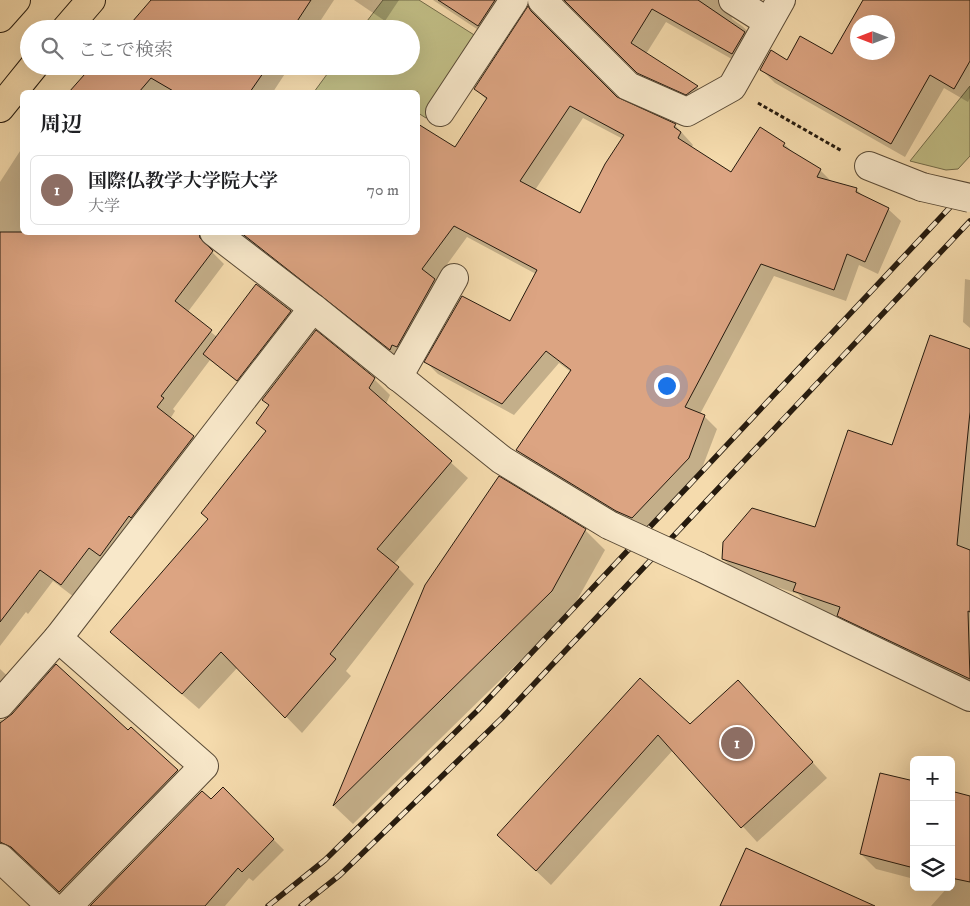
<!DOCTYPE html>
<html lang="ja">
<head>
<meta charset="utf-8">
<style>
	:root { --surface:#fff; --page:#f2f2f2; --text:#202124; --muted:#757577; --line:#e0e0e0; --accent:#0b8043 }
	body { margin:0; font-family:"IM FELL DW Pica","Noto Serif JP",serif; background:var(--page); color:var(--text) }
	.controls { position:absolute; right:15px; bottom:15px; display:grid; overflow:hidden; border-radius:8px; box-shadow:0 5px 20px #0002 }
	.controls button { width:45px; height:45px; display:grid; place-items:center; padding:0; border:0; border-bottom:1px solid var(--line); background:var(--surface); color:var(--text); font:25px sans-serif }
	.compass { position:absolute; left:850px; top:15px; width:45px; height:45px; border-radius:50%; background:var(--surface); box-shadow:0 5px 20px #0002; rotate:270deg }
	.you { position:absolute; left:666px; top:385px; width:18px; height:18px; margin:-12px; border:4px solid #fff; border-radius:50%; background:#1a73e8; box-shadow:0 0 0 8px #1a73e833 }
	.badge { display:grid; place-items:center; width:32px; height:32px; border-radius:50%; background:var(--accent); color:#fff; font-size:16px; font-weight:700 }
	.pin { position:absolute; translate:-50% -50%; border:2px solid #fff; box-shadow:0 1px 5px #0006 }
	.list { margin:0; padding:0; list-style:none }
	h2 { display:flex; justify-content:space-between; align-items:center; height:65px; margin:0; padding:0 20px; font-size:21px }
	h2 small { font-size:16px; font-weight:400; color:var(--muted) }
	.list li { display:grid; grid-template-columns:32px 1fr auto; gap:15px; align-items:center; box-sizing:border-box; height:70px; margin:0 10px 10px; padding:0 10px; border:1px solid var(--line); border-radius:8px }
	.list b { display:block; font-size:19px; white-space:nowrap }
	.list p { margin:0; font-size:16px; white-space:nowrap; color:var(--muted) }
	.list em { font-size:16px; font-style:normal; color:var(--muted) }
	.icon { flex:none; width:28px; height:28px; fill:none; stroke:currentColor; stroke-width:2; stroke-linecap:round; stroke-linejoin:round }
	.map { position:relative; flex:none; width:970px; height:906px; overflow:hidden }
	.search { position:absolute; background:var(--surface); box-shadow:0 5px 20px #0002; left:20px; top:20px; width:400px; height:55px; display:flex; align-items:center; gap:12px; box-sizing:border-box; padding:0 18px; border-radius:28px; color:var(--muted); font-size:19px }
	.panel { position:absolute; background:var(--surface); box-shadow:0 5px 20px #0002; left:20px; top:90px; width:400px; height:145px; border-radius:8px }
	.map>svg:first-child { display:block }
</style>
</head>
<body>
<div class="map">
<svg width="970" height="906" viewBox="0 0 970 906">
	<rect width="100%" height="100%" fill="#f5dbad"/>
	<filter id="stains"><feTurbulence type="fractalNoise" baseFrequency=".004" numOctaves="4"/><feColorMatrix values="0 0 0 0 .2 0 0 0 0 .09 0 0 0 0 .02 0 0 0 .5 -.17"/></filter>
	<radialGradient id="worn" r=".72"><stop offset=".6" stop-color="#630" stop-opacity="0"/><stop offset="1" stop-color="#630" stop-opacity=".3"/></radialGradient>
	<g fill="#c1be86" stroke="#736c4a">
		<polygon points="383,0 419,0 479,38 426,118 418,113 418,92 314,92 333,66 411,66 411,29 361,29"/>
		<polygon points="970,86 970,156 958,169 946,170 910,161"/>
	</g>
	<g fill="#0003" fill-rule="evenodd">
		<polygon points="153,0 334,0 315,29 127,29"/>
		<polygon points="354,0 399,0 385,21"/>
		<polygon points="433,0 520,0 492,39"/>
		<polygon points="564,0 739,0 731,14 732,19 742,26 756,39 746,67 666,22 646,54 697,87 711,101 701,108 652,86"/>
		<path d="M 864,0 L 970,0 L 970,98 L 968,102 L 944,88 L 905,157 L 775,83 L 761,69 L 787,62 L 832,56 ZM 858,22 L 888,22 L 888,52 L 858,52 Z"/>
		<path d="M 528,8 L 616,98 L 675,125 L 693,145 L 691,148 L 732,174 L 784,144 L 795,154 L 820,170 L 833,183 L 856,189 L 865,198 L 888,209 L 901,221 L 878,274 L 859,265 L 846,301 L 774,276 L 700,414 L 704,416 L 717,429 L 701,471 L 644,530 L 630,523 L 530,462 L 518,450 L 571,372 L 559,363 L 514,415 L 438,374 L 426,362 L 511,323 L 536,274 L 467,237 L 435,281 L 447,293 L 402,361 L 238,232 L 418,232 L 418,125 L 456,149 L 487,100 L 475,89 ZM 583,118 L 623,139 L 580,215 L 535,190 Z"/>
		<polygon points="94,66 290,66 273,92 167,92 165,91 164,92 71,92"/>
		<polygon points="22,148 22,232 217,232 210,242 211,251 224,264 187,313 217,337 290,312 301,322 248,390 210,360 173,409 175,411 170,419 193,437 206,449 74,597 53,581 28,614 26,612 0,646 0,182"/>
		<polygon points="965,279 970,280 970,328 963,322"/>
		<polygon points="970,350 970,687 855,632 840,617 811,607 798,594 740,575 723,559 816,528 892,447"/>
		<polygon points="374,379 390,395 386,404 468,478 394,564 414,584 346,671 351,676 302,733 238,667 199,709 128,648 112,631 209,519 267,432 258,423"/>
		<polygon points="499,478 585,530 605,550 571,611 353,824 334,806 426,586"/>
		<polygon points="0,669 18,686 0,707"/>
		<polygon points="640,680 690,726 753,697 827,778 757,842 673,750 551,885 514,850"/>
		<polygon points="0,720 128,732 131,729 190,783 72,904 24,859 14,855 0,842"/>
		<polygon points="914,783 914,879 876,869 861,854"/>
		<polygon points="223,789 284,850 253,881 249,878 225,906 92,906"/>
		<polygon points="951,792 970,797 970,906 931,906 948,887 951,887"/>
	</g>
	<g fill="#dca482" stroke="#251a0e" fill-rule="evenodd">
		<polygon points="151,0 311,0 292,29 126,29"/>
		<polygon points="438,0 495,0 478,26"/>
		<polygon points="564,0 698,0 745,32 732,54 652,9 631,43 698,86 686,95 637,73"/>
		<path d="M 863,0 L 970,0 L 970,61 L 954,89 L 930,75 L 891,144 L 760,70 L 771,50 L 787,60 L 800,36 L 832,54 ZM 858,22 L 888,22 L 888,52 L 858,52 Z"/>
		<path d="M 528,6 L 531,11 L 617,97 L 676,124 L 674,127 L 681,132 L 678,138 L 731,172 L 760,127 L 785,143 L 783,146 L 821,169 L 817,177 L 857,188 L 856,192 L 889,208 L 865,262 L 847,254 L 834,290 L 761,264 L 685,407 L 705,415 L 689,458 L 632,518 L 616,511 L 516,450 L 571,370 L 546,351 L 502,404 L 424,362 L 462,296 L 510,321 L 537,270 L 454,226 L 422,269 L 435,279 L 397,347 L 392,345 L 390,350 L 240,232 L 418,232 L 418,124 L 455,147 L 487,98 L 474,89 ZM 570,106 L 624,135 L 605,164 L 580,213 L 520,181 Z"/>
		<polygon points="92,66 268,66 250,92 175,92 151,78 139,92 69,92"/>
		<polygon points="0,232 199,232 200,238 213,251 175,301 212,330 161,396 164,398 157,407 194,436 131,518 129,516 100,556 89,548 61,585 40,570 0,622"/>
		<polygon points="256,284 291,311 237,381 203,354"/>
		<polygon points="316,330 375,378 369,388 452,461 377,549 399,567 330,654 336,659 285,718 221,652 182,694 110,632 208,519 201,513 266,431 256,423 269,405 262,400"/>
		<polygon points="930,335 970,349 970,412 957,545 970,550 970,612 968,611 970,679 837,616 840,607 793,591 796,583 722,559 723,542 752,508 815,527 848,430 892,445"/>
		<polygon points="499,476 586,529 552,591 333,806 425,585"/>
		<polygon points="56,664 128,730 131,727 178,770 59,892 11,847 0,842 0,723 12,714"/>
		<polygon points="640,678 690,724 738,680 813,762 741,828 658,735 536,871 497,835"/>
		<polygon points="880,773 914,781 914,868 860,854"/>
		<polygon points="223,787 274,839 242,872 238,868 205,906 90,906 202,791 211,799"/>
		<polygon points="951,791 970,796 970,882 951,878"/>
		<polygon points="746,848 875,906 720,906"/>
	</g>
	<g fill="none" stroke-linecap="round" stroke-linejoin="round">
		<defs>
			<g id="minor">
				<polyline points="542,0 628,86 687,112 732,87 781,0"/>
				<polyline points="733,0 768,22"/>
				<polyline points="440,112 514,0"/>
				<polyline points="869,166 922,187"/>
				<polyline points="214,232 313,308 502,460 609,525"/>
				<polyline points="398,377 454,278"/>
				<polyline points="698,566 970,697"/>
				<polyline points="58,638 204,766 68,906"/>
				<polyline points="0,704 58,638 313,308"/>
				<polyline points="0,858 51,906"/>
			</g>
			<g id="highway">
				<polyline points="0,18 16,0"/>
				<polyline points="66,29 91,0"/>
				<polyline points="0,108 34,66"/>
			</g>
		</defs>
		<use href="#minor" stroke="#594a36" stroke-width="30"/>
		<use href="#highway" stroke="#251a0e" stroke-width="30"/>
		<polyline stroke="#251a0e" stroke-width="3" stroke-dasharray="4 2.5" stroke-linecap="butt" points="758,103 842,151"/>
		<use href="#minor" stroke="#f8e8ca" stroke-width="28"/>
		<use href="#highway" stroke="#f5dbad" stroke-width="28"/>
		<defs>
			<g id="rail">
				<polyline points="268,906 325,860 478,710 970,186"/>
				<polyline points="301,906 340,875 502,718 970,221"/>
			</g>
		</defs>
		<use href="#rail" stroke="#251a0e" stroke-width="5.5"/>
		<use href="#rail" stroke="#f8e8ca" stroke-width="4" stroke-dasharray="11" stroke-linecap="butt"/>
		<defs>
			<g id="minor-bridge">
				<polyline points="922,187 970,198"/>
				<polyline points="609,525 698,566"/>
			</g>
		</defs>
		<use href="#minor-bridge" stroke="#594a36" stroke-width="30" stroke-linecap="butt"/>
		<use href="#minor-bridge" stroke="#f8e8ca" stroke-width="28"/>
	</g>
	<rect width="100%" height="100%" filter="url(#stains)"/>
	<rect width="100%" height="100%" fill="url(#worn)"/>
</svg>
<div class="controls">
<button>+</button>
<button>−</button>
<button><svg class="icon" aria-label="layers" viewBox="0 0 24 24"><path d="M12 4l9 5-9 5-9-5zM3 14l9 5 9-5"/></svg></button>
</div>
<svg class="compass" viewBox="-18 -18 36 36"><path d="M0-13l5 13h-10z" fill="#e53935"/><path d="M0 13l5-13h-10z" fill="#757577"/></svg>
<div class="you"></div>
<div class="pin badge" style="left:737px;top:743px;background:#8d6e63">1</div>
<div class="search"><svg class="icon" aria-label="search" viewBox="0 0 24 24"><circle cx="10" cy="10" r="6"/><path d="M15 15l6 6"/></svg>ここで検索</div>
<section class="panel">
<h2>周辺<small></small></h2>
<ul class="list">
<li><span class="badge" style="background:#8d6e63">1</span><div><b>国際仏教学大学院大学</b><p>大学</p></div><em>70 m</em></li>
</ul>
</section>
</div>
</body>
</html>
